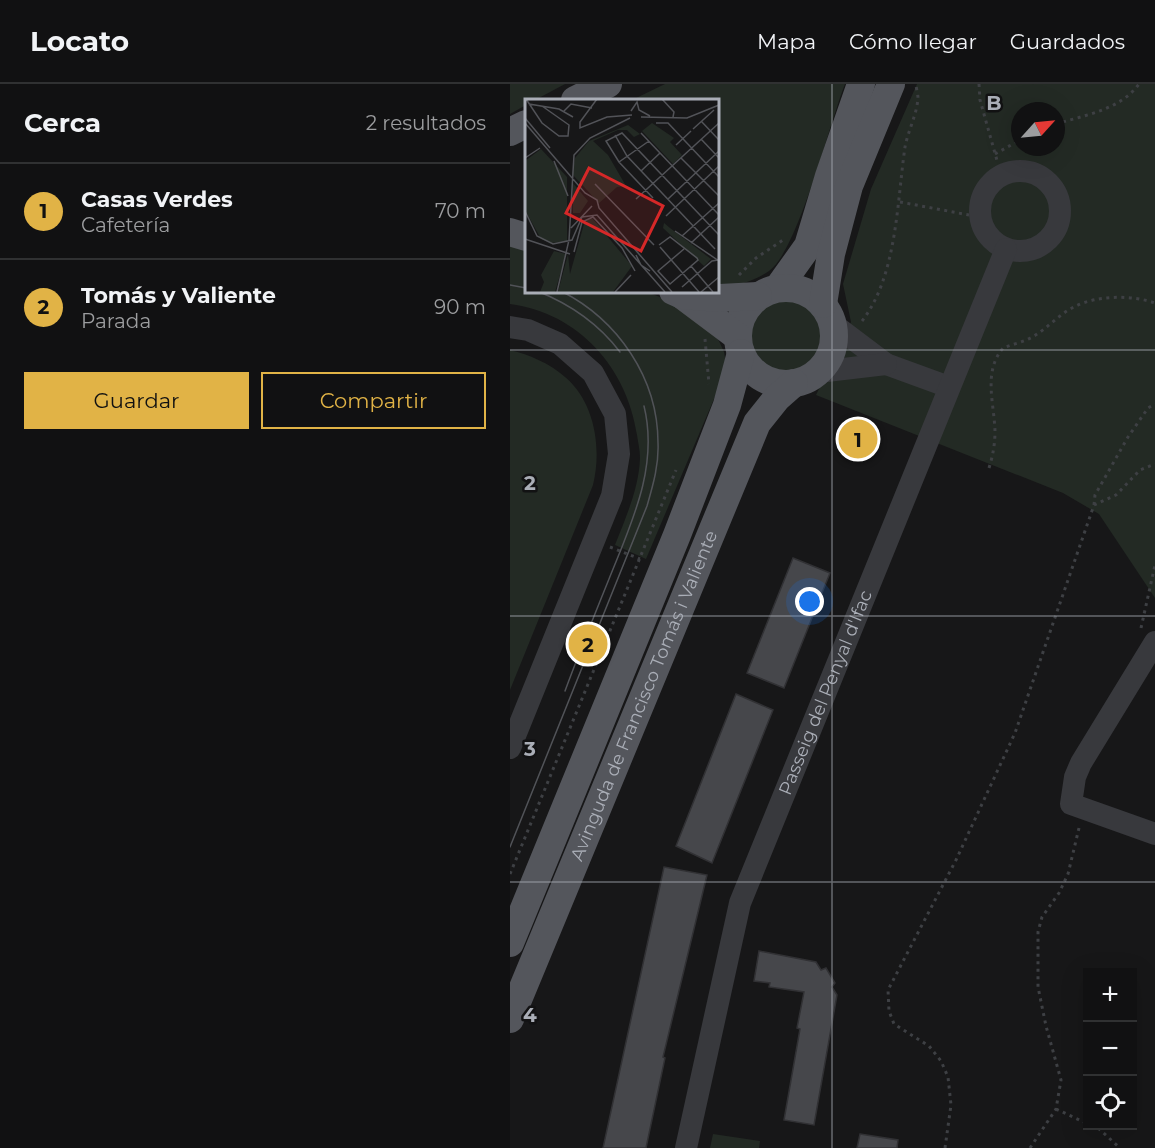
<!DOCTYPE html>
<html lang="es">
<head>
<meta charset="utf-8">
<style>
	:root { --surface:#111112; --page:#1e1f20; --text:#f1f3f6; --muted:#9c9d9f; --line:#303132; --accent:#e1b346 }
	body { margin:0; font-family:Montserrat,sans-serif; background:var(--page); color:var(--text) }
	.controls { position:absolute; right:18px; bottom:18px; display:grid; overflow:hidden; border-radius:0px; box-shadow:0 6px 24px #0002 }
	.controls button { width:54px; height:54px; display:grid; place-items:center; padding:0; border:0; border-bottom:2px solid var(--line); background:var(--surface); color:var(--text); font:30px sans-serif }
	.compass { position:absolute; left:501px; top:18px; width:54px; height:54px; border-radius:50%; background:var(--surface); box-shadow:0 6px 24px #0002; rotate:63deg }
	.you { position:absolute; left:300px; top:518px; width:21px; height:21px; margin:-15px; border:4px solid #fff; border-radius:50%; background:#1a73e8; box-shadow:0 0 0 9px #1a73e833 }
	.badge { display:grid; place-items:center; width:39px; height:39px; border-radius:50%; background:var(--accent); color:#111; font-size:20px; font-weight:700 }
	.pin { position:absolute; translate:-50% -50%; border:3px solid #fff; box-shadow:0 2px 6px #0006 }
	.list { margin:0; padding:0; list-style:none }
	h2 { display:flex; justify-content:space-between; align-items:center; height:78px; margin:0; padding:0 24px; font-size:26px }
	h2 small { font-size:20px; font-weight:400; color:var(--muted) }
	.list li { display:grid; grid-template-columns:39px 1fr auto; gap:18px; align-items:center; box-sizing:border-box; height:96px; padding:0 24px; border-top:2px solid var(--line) }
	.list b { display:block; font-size:22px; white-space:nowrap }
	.list p { margin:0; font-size:20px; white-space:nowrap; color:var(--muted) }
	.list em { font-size:20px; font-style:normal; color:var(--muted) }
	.actions { display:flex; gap:12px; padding:18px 24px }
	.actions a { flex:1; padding:14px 0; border:2px solid var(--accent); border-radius:0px; text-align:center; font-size:21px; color:var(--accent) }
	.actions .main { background:var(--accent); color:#111 }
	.icon { flex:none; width:33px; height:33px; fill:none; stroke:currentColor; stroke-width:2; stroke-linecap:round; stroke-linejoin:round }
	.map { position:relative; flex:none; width:645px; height:1064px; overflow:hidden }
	header { display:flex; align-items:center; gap:36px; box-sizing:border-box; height:84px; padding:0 30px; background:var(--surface); border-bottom:2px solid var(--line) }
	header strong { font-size:28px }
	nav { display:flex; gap:33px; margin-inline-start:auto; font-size:21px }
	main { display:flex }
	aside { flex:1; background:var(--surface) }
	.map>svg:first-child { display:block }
</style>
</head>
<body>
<header>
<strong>Locato</strong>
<nav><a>Mapa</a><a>Cómo llegar</a><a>Guardados</a></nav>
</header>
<main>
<aside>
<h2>Cerca<small>2 resultados</small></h2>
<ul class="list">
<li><span class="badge">1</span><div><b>Casas Verdes</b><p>Cafetería</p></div><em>70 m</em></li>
<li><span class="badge">2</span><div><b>Tomás y Valiente</b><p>Parada</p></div><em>90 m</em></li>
</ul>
<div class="actions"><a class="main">Guardar</a><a>Compartir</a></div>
</aside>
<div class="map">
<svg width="645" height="1064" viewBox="0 0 645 1064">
	<rect width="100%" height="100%" fill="#171718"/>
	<g fill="#232a24" fill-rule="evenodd">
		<polygon points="0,0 55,0 25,16 16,16 16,21 0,30"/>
		<path d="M 155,0 L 335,0 C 320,38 288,167 259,187 C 243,198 225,202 207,206 L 207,16 L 122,16 Z"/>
		<path d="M 407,0 L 645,0 L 645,514 L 589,430 L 553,409 L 306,311 L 341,238 L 333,200 L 361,105 ZM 510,27 L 546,27 L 546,63 L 510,63 Z"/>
		<path d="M 0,154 L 16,160 L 16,207 L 135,207 L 167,220 L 202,245 L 209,257 L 214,268 L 216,280 L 212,296 L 136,475 L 105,461 C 116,433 129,404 130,374 C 130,366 128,358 127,351 C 117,284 69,229 0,220 Z"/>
		<circle cx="276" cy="250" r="37"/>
		<path d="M 0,266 C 20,271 39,279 55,293 C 85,318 92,365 83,401 L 0,606 Z"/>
		<polygon points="203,1050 250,1057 249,1064 200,1064"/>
	</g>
	<g fill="#46474b" stroke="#313134" stroke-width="1.5">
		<polygon points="283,474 320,489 274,604 237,589"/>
		<polygon points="226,610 263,626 202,779 166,762"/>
		<polygon points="154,783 197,791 153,973 155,974 136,1064 93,1064"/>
		<polygon points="249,867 306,878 311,886 316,884 325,899 322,903 327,911 304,1041 274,1036 290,945 287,944 294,908 259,903 260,899 244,897"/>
		<polygon points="350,1050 388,1056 387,1064 347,1064"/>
	</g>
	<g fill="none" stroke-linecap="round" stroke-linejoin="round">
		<g stroke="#3e4044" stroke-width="3" stroke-dasharray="3 4.5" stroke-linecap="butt">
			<polyline points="469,0 470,16 488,80"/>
			<path d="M 546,40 C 575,31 610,26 629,0"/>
			<polyline points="485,70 510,56"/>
			<polyline points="390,118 459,131"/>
			<polyline points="229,191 246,174 273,156"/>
			<path d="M 352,237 C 387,192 387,118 395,63 C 398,47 407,30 408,14 C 408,10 406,4 406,0"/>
			<polyline points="195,255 199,300"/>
			<path d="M 479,384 C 483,371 485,360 485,347 C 484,318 473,288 493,264 C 503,260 514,258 524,252 C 538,244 550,229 566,222 C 588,211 622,211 645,219"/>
			<polyline points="584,421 585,411 618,353 638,324 645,320"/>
			<polyline points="100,463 130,475"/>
			<polyline points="631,544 645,481"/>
			<polyline points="0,790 166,386"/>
			<polyline points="546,1025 578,1040"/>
			<polyline points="581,1042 588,1044 610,1064"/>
			<polyline points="435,1064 441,1021 438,993 431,977 419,962 384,940 379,927 378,906 446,776 505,649 584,421 606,411 630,386 645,380"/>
			<polyline points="520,1064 546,1025 551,996 536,942 528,903 528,848 532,833 549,809 558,790 569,744"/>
		</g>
		<g stroke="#38393d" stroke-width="22">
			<circle cx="510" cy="127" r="40"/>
			<polyline points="323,240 376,280 439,303"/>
			<polyline points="0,243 18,246 50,260 83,289 105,330 109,370 102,412 0,664"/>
			<polyline points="308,288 376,280"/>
			<polyline points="645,558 571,679 565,693 561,720 645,750"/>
			<path id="s1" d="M 176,1064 L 230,819 L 496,165"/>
		</g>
		<g stroke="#54565c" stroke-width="28">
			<polyline points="65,16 98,0"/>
			<polyline points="0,48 16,40"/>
			<polyline points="0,148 16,153"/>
			<polyline points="268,204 298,162 319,92 351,0"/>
			<circle cx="276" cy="252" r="48"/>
			<polyline points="163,207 172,211 228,253"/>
			<polyline points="172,211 210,214 248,212"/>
			<polyline points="313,220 321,170 339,102 381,0"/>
			<polyline points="0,859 167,451 217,321 231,269"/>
			<path id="s2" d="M 0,935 L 247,339 L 267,314 L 284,299"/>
		</g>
		<g stroke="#515358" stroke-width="1.5">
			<polyline points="0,201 16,204"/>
			<path d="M 27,207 C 60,220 88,239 110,268"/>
			<path d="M 55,607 C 69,569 84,532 99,495 C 121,440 149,383 134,322"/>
			<path d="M 0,763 L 137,422 C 143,401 149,381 148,359 C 148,294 108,236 51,207"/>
		</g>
	</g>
	<path fill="none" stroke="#aaaeb7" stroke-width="1.5" stroke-opacity="0.55" d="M 322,0 L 322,1064M 0,266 L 645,266M 0,532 L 645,532M 0,798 L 645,798"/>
	<g text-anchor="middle" stroke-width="5" stroke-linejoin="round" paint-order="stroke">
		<g font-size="18" fill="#aaaeb7" stroke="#121213">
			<text dy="6" stroke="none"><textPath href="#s1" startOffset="478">Passeig del Penyal d'Ifac</textPath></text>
			<text dy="6" stroke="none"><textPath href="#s2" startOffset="350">Avinguda de Francisco Tomás i Valiente</textPath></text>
		</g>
	</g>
	<g transform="translate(15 15)">
		<rect width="194" height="194" fill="#171718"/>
		<path d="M 127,24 L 149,39 L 145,43 L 157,56 L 148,65 L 117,32 ZM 103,26 L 115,35 L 109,38 L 102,31 L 93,31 L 68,42 L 83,56 L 101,87 L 92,88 L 74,104 L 47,75 L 50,59 L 64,42 ZM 16,50 L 42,78 L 42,142 L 26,144 L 16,140 L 0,111 L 0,62 ZM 47,83 L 63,102 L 55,114 L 48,114 ZM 64,120 L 68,120 L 107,167 L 88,193 L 33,193 L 43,155 L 45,175 L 59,125 ZM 139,124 L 145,129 L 186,160 L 179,167 L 138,129 ZM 29,152 L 41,155 L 30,193 L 15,193 L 19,183 L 16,176 Z" fill="#232a24"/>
		<path fill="none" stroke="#525358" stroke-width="1.5" d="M 1,0 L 17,24 L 34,37 L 43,37 L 44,26 L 17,7M 72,0 L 55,23 L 55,29 L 82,18 L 107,16M 137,0 L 149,13 L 148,18M 4,5 L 34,10 L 48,18M 39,12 L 46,5 L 67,9M 106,12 L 112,3 L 114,11 L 125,17M 116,18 L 162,19 L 194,6M 0,19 L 25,49M 176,22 L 194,41M 0,24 L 60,94 L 72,101 L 74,109 L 147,193M 131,24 L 143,24 L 194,78M 168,30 L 189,11M 116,34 L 194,116M 90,36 L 102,57 L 190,150M 176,40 L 194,59M 151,46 L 166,32M 0,59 L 15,49M 156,59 L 194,97M 29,62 L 43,97M 94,63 L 124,42M 116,72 L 135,54M 70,85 L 129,146M 128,99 L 94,63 L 81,42 L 97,34 L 194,136M 111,100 L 194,24M 143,100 L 194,52M 0,112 L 12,137 L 28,145 L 47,141 L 57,118 L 72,116 L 140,193M 141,117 L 194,67M 46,129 L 67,107M 150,132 L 194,162M 157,137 L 194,104M 0,140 L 45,155M 166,144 L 194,118M 134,146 L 145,138 L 172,159 L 173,161 L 145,185 L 133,172 L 159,150M 135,148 L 174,193M 49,153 L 57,123 L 68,118 L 97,149 L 110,172M 111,156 L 116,166 L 125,172M 166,167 L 188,193M 157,188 L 187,162 L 193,161M 32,193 L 44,141 L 49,56 L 65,39 L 105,19M 90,193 L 106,176M 176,193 L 194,178"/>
		<path fill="#d62828" fill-opacity="0.15" stroke="#d62828" stroke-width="3" d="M 64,69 L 138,107 L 116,152 L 41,114 Z"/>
		<rect width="194" height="194" fill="none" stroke="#aaaeb7" stroke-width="3"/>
	</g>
	<g font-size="20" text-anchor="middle" font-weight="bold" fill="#aaaeb7" stroke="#121213" stroke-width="5" stroke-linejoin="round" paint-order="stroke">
		<text x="484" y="26">B</text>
		<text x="20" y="406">2</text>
		<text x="20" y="672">3</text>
		<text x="20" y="938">4</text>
	</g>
</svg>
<div class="controls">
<button>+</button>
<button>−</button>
<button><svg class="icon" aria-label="locate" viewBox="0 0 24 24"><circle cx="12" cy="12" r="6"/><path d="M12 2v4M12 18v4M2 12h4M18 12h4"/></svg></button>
</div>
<svg class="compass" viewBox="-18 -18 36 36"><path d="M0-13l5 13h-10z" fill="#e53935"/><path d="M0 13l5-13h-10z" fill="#9c9d9f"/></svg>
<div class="you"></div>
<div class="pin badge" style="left:348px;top:355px">1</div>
<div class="pin badge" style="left:78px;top:560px">2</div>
</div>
</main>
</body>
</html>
